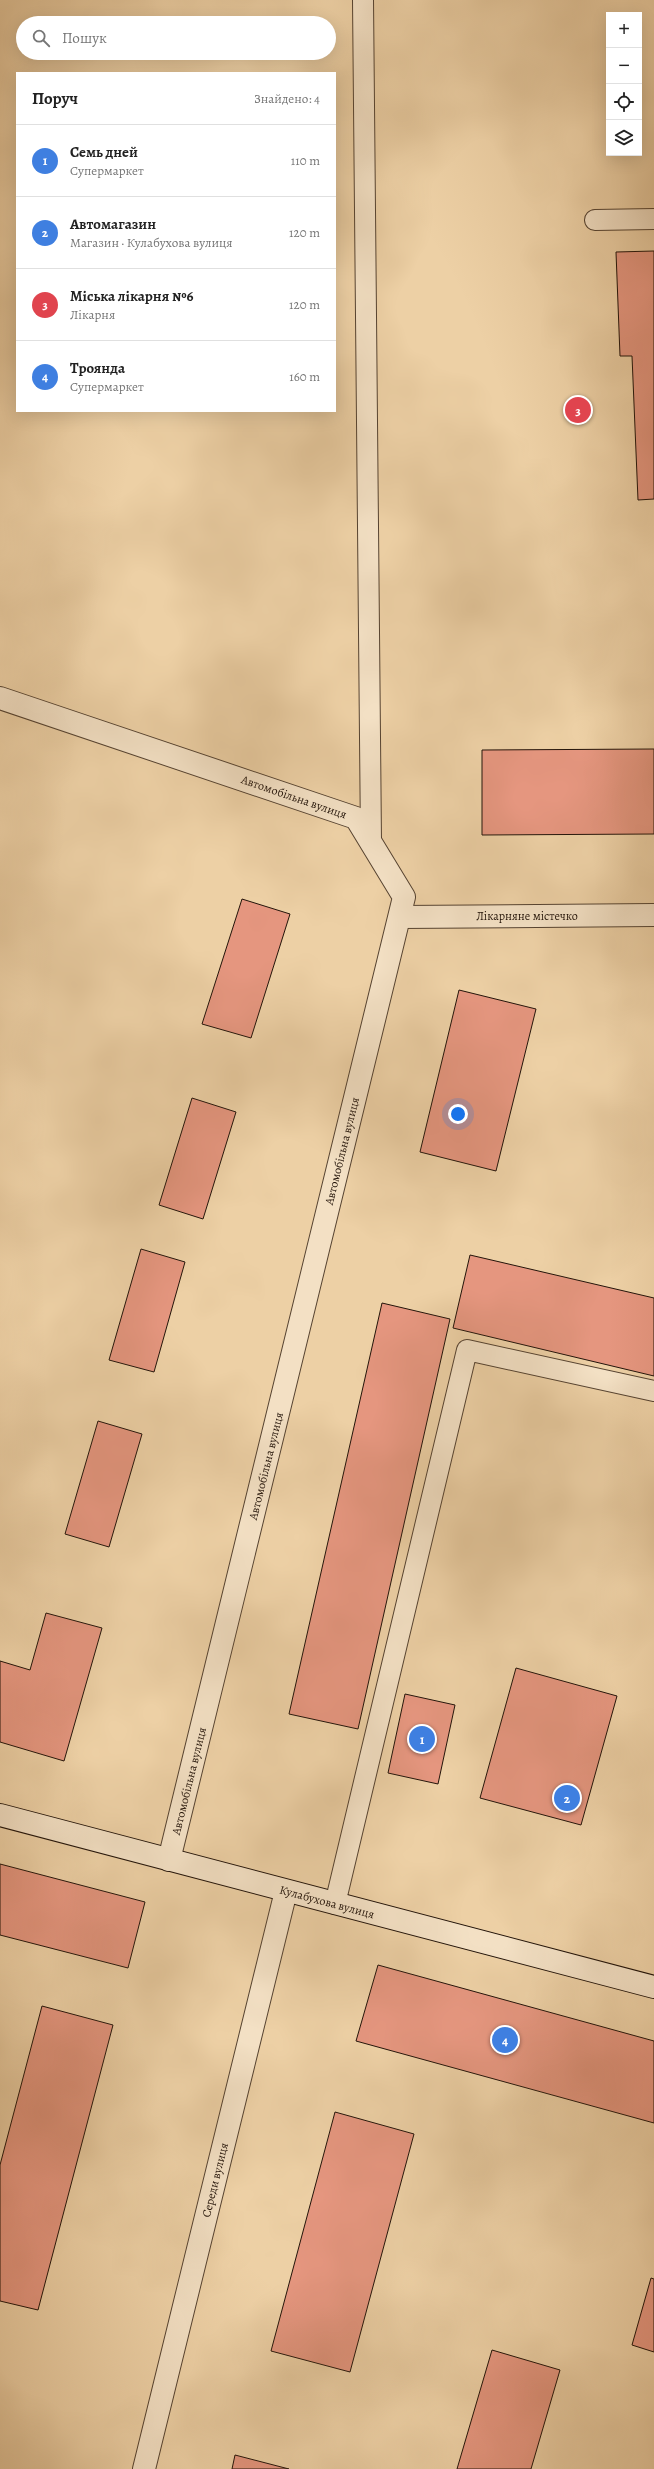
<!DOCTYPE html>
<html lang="uk">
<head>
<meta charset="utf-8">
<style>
	:root { --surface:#fff; --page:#f6f6f6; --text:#222; --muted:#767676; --line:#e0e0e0; --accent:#8f2418 }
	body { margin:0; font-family:Alegreya,serif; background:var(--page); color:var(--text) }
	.controls { position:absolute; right:12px; top:12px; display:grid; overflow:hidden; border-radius:0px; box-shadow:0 4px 16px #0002 }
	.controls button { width:36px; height:36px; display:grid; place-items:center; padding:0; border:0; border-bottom:1px solid var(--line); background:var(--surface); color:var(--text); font:20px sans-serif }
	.you { position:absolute; left:458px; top:1114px; width:14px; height:14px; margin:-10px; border:3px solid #fff; border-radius:50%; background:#1a73e8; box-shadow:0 0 0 6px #1a73e833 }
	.badge { display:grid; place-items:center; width:26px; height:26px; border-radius:50%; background:var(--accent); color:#fff; font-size:13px; font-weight:700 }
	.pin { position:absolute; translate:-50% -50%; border:2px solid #fff; box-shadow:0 1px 4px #0006 }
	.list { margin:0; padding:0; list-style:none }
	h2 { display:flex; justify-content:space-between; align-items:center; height:52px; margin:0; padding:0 16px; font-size:17px }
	h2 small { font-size:13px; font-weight:400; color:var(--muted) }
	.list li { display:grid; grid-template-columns:26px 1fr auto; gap:12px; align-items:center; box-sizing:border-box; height:72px; padding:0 16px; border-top:1px solid var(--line) }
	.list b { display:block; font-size:15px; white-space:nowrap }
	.list p { margin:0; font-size:13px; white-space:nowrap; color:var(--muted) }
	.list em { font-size:13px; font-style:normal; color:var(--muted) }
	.icon { flex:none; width:22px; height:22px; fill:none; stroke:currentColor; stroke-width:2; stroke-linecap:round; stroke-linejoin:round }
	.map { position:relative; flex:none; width:654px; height:2469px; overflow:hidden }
	.search { position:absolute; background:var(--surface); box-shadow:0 4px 16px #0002; left:16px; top:16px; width:320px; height:44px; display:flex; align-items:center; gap:10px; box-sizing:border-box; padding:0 14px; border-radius:22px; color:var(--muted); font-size:15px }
	.panel { position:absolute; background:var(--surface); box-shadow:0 4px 16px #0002; left:16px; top:72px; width:320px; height:340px; border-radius:0px }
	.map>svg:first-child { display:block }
</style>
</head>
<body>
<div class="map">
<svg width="654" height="2469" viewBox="0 0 654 2469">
	<rect width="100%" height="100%" fill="#edd0a5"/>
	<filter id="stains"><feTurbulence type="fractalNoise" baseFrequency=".005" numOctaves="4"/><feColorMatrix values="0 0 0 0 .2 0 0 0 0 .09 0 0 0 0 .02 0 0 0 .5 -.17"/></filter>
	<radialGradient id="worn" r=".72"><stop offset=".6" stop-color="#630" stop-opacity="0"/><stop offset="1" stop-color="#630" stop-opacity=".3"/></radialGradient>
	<g fill="#e5967f" stroke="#23140a">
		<polygon points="654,251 654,499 638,500 632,356 620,356 616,252"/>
		<polygon points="654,749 654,834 482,835 482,750"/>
		<polygon points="242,899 290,914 251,1038 202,1024"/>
		<polygon points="459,990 536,1009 496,1171 420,1152"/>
		<polygon points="192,1098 236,1112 203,1219 159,1205"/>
		<polygon points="141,1249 185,1262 154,1372 109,1360"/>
		<polygon points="470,1255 654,1298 654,1376 453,1328"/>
		<polygon points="382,1303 450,1319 358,1729 289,1714"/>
		<polygon points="98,1421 142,1434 109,1547 65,1534"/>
		<polygon points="46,1613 102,1628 64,1761 0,1742 0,1661 30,1670"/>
		<polygon points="516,1668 617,1696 581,1825 480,1798"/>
		<polygon points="405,1694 455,1705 438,1784 388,1773"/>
		<polygon points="0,1864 145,1902 128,1968 0,1935"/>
		<polygon points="378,1965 654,2041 654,2123 356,2041"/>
		<polygon points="42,2006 113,2025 38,2310 0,2301 0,2165"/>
		<polygon points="335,2112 414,2134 350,2372 271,2351"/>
		<polygon points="651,2278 654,2279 654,2352 632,2345"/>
		<polygon points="492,2350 560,2370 531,2469 457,2469"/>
		<polygon points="235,2455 289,2469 232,2469"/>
	</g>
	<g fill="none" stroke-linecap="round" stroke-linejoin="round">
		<defs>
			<g id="lane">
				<polyline points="363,0 371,842"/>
				<polyline points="595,220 654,219"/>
				<polyline points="335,1904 467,1350 654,1391"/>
			</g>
			<g id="street">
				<polyline points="0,698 356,818 404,897 169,1860"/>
				<polyline points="400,917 654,915"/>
				<polyline points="144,2469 286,1891"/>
			</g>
			<polyline id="secondary" points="0,1815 654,1987"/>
		</defs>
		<use href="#lane" stroke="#564331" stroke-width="22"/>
		<use href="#street" stroke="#564331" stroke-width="24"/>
		<use href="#secondary" stroke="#23140a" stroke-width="24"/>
		<use href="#lane" stroke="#f3e0c4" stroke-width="20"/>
		<use href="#street" stroke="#f3e0c4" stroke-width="22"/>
		<use href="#secondary" stroke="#f3e0c4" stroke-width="22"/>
	</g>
	<g text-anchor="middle" stroke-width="4" stroke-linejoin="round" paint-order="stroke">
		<g font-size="12" fill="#23140a" stroke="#f3e0c4">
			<text transform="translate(294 797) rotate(19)" y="4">Автомобільна вулиця</text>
			<text x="527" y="920">Лікарняне містечко</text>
			<text transform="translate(342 1151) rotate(-76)" y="4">Автомобільна вулиця</text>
			<text transform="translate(266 1466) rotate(-76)" y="4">Автомобільна вулиця</text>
			<text transform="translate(189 1781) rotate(-76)" y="4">Автомобільна вулиця</text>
			<text transform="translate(327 1902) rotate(15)" y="4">Кулабухова вулиця</text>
			<text transform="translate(215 2180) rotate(-76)" y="4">Середи вулиця</text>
		</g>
	</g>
	<rect width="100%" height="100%" filter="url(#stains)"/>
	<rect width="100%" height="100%" fill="url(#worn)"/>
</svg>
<div class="controls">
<button>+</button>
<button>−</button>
<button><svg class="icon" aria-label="locate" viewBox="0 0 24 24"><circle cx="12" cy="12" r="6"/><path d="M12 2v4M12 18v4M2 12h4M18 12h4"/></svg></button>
<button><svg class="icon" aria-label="layers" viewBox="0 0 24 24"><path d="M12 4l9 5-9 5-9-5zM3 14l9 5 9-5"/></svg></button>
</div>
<div class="you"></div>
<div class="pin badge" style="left:422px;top:1739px;background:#3f7fe0">1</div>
<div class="pin badge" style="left:567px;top:1798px;background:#3f7fe0">2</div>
<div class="pin badge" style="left:578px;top:410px;background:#e0444e">3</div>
<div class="pin badge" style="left:505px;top:2040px;background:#3f7fe0">4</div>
<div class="search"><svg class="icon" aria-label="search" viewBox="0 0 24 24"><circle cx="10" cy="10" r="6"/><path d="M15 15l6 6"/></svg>Пошук</div>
<section class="panel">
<h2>Поруч<small>Знайдено: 4</small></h2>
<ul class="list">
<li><span class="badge" style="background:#3f7fe0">1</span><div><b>Семь дней</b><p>Супермаркет</p></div><em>110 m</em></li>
<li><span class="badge" style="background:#3f7fe0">2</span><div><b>Автомагазин</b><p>Магазин · Кулабухова вулиця</p></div><em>120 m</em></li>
<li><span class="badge" style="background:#e0444e">3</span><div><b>Міська лікарня №6</b><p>Лікарня</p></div><em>120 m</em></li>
<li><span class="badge" style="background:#3f7fe0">4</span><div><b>Троянда</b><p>Супермаркет</p></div><em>160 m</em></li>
</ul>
</section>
</div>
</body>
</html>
